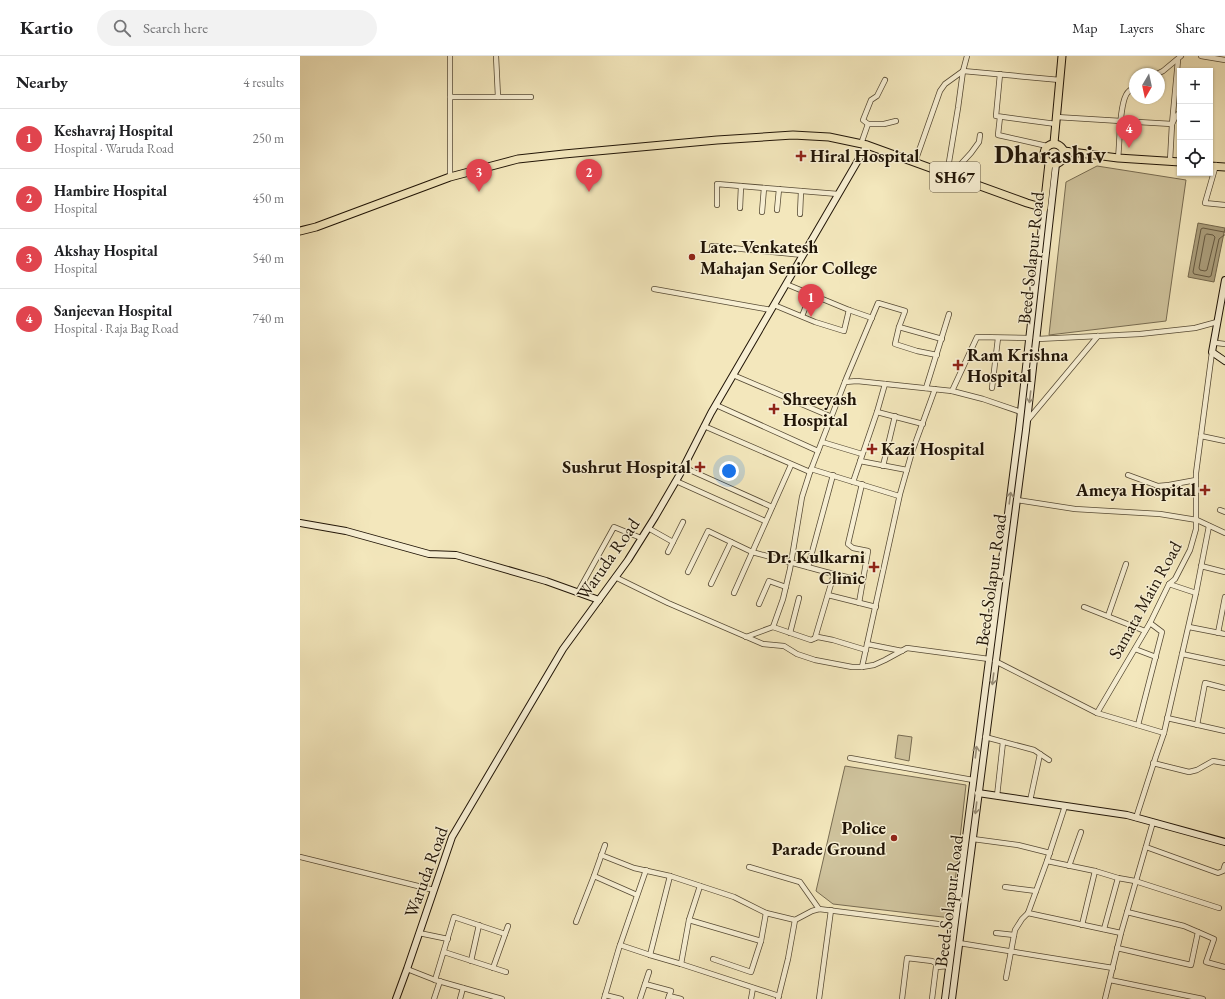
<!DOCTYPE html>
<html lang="en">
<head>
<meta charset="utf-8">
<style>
	:root { --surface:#fff; --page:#f2f2f2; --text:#202124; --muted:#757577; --line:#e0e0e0; --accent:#2563eb }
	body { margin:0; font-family:"EB Garamond",serif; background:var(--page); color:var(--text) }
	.controls { position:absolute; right:12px; top:12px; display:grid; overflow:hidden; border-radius:0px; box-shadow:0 1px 3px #0004 }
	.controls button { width:36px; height:36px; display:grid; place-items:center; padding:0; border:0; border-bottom:1px solid var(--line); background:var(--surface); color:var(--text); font:20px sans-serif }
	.compass { position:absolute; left:829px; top:12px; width:36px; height:36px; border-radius:50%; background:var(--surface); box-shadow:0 1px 3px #0004; rotate:189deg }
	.you { position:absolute; left:429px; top:415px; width:14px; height:14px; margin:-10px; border:3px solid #fff; border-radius:50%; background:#1a73e8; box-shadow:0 0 0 6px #1a73e833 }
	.badge { display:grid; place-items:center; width:26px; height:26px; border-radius:50%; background:var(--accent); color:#fff; font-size:13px; font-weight:700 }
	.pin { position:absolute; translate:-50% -33px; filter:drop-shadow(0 1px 2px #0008) }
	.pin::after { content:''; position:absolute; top:21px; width:14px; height:12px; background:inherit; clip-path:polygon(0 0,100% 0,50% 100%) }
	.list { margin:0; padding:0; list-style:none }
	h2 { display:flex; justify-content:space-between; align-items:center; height:52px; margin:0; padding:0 16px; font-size:17px }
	h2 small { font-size:13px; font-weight:400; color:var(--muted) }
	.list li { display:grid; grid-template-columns:26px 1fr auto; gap:12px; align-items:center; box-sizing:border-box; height:60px; padding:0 16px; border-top:1px solid var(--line) }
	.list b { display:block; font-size:15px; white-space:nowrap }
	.list p { margin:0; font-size:13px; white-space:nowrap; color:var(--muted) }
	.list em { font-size:13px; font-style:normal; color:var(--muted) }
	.icon { flex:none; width:22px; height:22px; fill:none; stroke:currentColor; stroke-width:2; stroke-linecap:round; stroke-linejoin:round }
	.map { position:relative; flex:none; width:925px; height:943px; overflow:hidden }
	header { display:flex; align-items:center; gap:24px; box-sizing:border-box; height:56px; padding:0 20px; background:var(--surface); border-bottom:1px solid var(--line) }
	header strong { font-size:19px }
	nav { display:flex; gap:22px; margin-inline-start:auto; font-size:14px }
	.search { width:280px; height:36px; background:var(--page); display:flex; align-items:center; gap:10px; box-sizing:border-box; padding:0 14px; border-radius:22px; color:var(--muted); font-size:15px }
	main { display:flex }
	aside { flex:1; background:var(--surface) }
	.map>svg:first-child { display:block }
</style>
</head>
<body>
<header>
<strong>Kartio</strong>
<div class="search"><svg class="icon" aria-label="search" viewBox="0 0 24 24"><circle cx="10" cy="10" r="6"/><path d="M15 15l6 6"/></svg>Search here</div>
<nav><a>Map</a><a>Layers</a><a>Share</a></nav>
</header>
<main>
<aside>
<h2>Nearby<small>4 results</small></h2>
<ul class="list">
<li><span class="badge" style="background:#e0444e">1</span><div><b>Keshavraj Hospital</b><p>Hospital · Waruda Road</p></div><em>250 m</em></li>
<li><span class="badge" style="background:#e0444e">2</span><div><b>Hambire Hospital</b><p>Hospital</p></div><em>450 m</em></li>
<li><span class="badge" style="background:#e0444e">3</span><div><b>Akshay Hospital</b><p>Hospital</p></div><em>540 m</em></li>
<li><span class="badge" style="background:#e0444e">4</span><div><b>Sanjeevan Hospital</b><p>Hospital · Raja Bag Road</p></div><em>740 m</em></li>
</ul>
</aside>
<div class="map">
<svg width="925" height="943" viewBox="0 0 925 943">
	<rect width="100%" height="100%" fill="#f3e7bc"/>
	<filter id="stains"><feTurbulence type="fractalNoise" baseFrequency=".005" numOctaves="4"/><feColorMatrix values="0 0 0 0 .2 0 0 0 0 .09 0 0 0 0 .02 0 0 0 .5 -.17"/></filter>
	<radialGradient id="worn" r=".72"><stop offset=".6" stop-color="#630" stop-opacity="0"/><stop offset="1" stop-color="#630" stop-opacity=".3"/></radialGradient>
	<g fill="#cfc39d" stroke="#786c52">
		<polygon points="797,110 886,124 866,265 749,279 766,126"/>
		<polygon points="598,679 612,681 609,705 595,702"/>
		<polygon points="545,710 666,729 651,862 533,848 516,835"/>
	</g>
	<polygon fill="#aca07e" stroke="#74684e" points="898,167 925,172 914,226 888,221"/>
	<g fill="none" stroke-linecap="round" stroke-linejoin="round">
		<g stroke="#665a42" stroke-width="1">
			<polyline points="925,176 924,176 903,172 901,173 893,216 894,218 909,221 911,220 919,183 924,179 925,179"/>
			<polygon points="907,178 913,179 915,181 907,214 905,215 900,214 899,212 905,180"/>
		</g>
		<defs>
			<g id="street">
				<polyline points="150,0 150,121"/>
				<polyline points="196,0 198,41"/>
				<polyline points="901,0 925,4"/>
				<polyline points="700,18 696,60 756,68"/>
				<polyline points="857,18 863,15 881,0"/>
				<polyline points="150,41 231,41"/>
				<polyline points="700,61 698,79 747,90"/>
				<polyline points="756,61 821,65 872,68 876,60 880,56"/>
				<polyline points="568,68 563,64 571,44 577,40 585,24"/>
				<polyline points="561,88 568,68 584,68 596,65"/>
				<path d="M 818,102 C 820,86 819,53 826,39 C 828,35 831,33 835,31"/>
				<polyline points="870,105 872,68 878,4"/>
				<polyline points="615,106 640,35 645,28 663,15 760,24"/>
				<polyline points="916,109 905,147 925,149"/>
				<polyline points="647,118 658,52 663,15 667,0"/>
				<polyline points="656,121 659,110 671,97 679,86 680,79"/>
				<polyline points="417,149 417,128 538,138"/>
				<polyline points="440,152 441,130"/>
				<polyline points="477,154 479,133"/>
				<polyline points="462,156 464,132"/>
				<polyline points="500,158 501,135"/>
				<polyline points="412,190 503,199"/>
				<polyline points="486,228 549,254 572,262"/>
				<polyline points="354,233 471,254"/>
				<polyline points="474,249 515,266 544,275 549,254"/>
				<polyline points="502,260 511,238"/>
				<polyline points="599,271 642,283"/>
				<polyline points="737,283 840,278 895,272 917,266"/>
				<polyline points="917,287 925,288"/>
				<polyline points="433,319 532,361"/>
				<polyline points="545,326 557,325 652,335 683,343 721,356"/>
				<polyline points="626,332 649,258"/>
				<polyline points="692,332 698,282"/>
				<polyline points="652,335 677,281 730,282"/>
				<polyline points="416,349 518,395"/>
				<polyline points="577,356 623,368"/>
				<polyline points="727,365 798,280"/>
				<polyline points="404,370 510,416"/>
				<polyline points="901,380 925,385"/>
				<polyline points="522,386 562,398"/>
				<polyline points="560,405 607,414"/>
				<polyline points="583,410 595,360"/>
				<polyline points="383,411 472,451"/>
				<polyline points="511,413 599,440"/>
				<polyline points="828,419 858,430 869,429 896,424"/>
				<polyline points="376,425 465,465"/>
				<polyline points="553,426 577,356 585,328"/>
				<polyline points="717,444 775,453 860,458 897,464 925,477"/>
				<polyline points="920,454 925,456"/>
				<polyline points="348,472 373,486"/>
				<polyline points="368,496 383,466"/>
				<polyline points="901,510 925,516"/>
				<polyline points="508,511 533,419"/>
				<polyline points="388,516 408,475 452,496 526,516 563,525"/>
				<polyline points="315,521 368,547 463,588 484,590 497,598 515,604 552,611 562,611 574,609 585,604 607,592 689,603"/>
				<polyline points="411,528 431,486"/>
				<polyline points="869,528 896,537"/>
				<polyline points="278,536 314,471 341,482"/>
				<polyline points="434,537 491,409"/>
				<polyline points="528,539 576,551"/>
				<polyline points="559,547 568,495 553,492 548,488 562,428"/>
				<polyline points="459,548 469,525 486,531"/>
				<polyline points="784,551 845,575"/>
				<polyline points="808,560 826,508"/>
				<polyline points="473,571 483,543 490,513 502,441 510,416 546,323 578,247 605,255 599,271 595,288 617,295 637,299"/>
				<polyline points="889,571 925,578"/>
				<polyline points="490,577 499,542"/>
				<polyline points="918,577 925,541"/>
				<polyline points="446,581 473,571 511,584 518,581 533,584 566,594"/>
				<polyline points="515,582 534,518"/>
				<polyline points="567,588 602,595"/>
				<polyline points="835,593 856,601"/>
				<polyline points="882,598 925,607"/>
				<polyline points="695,605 797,657 864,677 896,537 909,470"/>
				<polyline points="562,611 600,438 612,396 635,333"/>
				<polyline points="797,657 850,567 869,528 875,523 890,494 896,473 896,417 912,296"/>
				<polyline points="867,662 925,675"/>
				<polyline points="838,669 862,576 850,567"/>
				<polyline points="897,669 905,627 925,632"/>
				<polyline points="685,681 734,694 749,704"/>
				<polyline points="550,702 673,724"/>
				<polyline points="853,707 889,716 897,714 913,705 925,707"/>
				<polyline points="697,740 703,686"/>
				<polyline points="730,745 740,698"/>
				<polyline points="836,762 856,700 864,677"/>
				<polyline points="673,783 718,789 750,797"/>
				<polyline points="305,789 294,820 337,839"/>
				<polyline points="846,791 918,817 923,815 925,809"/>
				<polyline points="301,799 334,812 370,820 434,841 466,857 495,864 512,855 519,853 654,870"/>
				<polyline points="0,801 134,834"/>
				<polyline points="747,805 795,815 818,822 835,825 919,852"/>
				<polyline points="769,810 781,776"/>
				<polyline points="449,811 500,826 519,853"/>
				<polyline points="705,831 736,835"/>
				<polyline points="728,857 821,877"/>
				<polyline points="389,864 461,885"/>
				<polyline points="276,866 294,820"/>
				<polyline points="782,869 795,815"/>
				<polyline points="804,873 818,822"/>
				<polyline points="898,876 914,883 906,906 925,911"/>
				<polyline points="119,877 148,883"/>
				<polyline points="696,877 714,879"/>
				<polyline points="659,887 813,912"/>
				<polyline points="320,889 350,899 381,908 479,940"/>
				<polyline points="817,892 891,909 898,876 884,870 827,856"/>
				<polyline points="144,896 206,916"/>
				<polyline points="350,899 370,820"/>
				<polyline points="413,903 451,916 461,885 466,857"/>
				<polyline points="171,905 179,869"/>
				<polyline points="381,908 389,864 400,830"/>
				<polyline points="193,912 208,870"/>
				<polyline points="107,913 135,924 202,943"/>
				<polyline points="706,922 715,874 722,863 728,857 747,805 765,750"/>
				<polyline points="135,924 154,861 205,878"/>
				<polyline points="810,924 903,943"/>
				<polyline points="345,928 349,916"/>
				<polyline points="305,939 321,943"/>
				<polyline points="369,940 381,943"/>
				<polyline points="134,943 140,925"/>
				<polyline points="160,943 163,932"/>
				<polyline points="304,943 319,892 346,814"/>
				<polyline points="340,943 345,928 371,935 368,943"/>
				<polyline points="451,943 453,932"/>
				<polyline points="478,943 488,903 495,864"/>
				<polyline points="519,943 531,854"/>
				<polyline points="602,943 607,902 632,905 640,910"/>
				<polyline points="632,943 636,911 649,910"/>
				<polyline points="805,943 821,877 853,766"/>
			</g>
			<g id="secondary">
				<polyline points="925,224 912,296 925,305"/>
				<polyline points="0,467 46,475 129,498 156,499 246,525 299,544"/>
				<polyline points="678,737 827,759 925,786"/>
				<polyline points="96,943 107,913 152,781 263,593 328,504 355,461 380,418 411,357 567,89"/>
				<polyline points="645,943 719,373 744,152"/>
				<polyline points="652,943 726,374 756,108"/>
			</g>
			<g id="primary">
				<polyline points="754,87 762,0"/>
				<circle cx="754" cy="98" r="10"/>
				<polyline points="764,95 818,102 880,106"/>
				<polyline points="910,110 925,111"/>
				<polyline points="0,175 16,171 150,121 218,103 264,98 417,84 493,79 529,81 567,89 727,147 744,152 749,107"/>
			</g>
		</defs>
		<use href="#street" stroke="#564a34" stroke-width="6"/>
		<use href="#secondary" stroke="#211507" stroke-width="8"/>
		<use href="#primary" stroke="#211507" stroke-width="9"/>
		<use href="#street" stroke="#f7efd3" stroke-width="4.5"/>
		<use href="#secondary" stroke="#f7efd3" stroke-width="6"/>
		<use href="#primary" stroke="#f3e7bc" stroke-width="7"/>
	</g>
	<defs><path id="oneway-shaft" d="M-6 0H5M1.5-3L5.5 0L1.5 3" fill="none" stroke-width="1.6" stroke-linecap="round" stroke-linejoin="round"/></defs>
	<g stroke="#978d77">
		<use href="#oneway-shaft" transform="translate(730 341) rotate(97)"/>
		<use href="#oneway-shaft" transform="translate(710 442) rotate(-82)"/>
		<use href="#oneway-shaft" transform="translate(693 623) rotate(97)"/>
		<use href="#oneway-shaft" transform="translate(676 696) rotate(-83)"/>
		<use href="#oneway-shaft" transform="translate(676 752) rotate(97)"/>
	</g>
	<g fill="#8f2418" stroke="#f7efd3" stroke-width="1.5">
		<path d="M499 94h4v4h4v4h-4v4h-4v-4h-4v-4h4z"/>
		<circle cx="392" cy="201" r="4"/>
		<path d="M656 303h4v4h4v4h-4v4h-4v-4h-4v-4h4z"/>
		<path d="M472 347h4v4h4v4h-4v4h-4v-4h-4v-4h4z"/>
		<path d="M570 387h4v4h4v4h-4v4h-4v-4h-4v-4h4z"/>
		<path d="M398 405h4v4h4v4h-4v4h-4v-4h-4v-4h4z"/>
		<path d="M903 428h4v4h4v4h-4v4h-4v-4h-4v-4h4z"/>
		<path d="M572 505h4v4h4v4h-4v4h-4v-4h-4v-4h4z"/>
		<circle cx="594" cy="782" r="4"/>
	</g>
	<g text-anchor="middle" stroke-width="3" stroke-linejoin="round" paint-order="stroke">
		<rect fill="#f7efd3" stroke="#615644" stroke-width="1" x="630" y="106" width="50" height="30" rx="3"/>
		<g font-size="17" font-weight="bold" fill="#211507">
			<text x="655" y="127">SH67</text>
		</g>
		<g font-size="18" font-weight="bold" fill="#211507" stroke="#f7efd3" text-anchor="start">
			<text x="510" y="106">Hiral Hospital</text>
			<text x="400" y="197">Late. Venkatesh<tspan x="400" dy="21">Mahajan Senior College</tspan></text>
			<text x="667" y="305">Ram Krishna<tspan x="667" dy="21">Hospital</tspan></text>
			<text x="483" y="349">Shreeyash<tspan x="483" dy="21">Hospital</tspan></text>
			<text x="581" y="399">Kazi Hospital</text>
			<text x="391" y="417" text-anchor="end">Sushrut Hospital</text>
			<text x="896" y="440" text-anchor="end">Ameya Hospital</text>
			<text x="565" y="507" text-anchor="end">Dr. Kulkarni<tspan x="565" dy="21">Clinic</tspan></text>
			<text x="586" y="778" text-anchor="end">Police<tspan x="586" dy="21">Parade Ground</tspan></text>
		</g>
		<g font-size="18" fill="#211507" stroke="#f7efd3">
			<text transform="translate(731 202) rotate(-84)" y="6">Beed-Solapur Road</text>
			<text transform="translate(308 503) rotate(-55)" y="6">Waruda Road</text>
			<text transform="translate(691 524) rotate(-82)" y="6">Beed-Solapur Road</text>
			<text transform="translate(845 544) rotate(-61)" y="6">Samata Main Road</text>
			<text transform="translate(126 816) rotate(-70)" y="6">Waruda Road</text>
			<text transform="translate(649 845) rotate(-83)" y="6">Beed-Solapur Road</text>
		</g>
		<g font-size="26" font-weight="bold" fill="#211507" stroke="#f7efd3">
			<text x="750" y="107">Dharashiv</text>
		</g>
	</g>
	<rect width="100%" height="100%" filter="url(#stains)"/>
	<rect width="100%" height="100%" fill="url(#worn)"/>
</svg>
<div class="controls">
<button>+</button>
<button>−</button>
<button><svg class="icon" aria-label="locate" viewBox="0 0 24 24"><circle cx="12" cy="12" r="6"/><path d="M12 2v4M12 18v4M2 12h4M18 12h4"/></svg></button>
</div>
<svg class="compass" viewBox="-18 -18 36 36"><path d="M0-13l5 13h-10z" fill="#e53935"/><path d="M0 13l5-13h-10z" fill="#757577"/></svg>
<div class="you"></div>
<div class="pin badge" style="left:511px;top:261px;background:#e0444e">1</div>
<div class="pin badge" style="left:289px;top:136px;background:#e0444e">2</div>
<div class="pin badge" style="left:179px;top:136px;background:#e0444e">3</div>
<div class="pin badge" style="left:829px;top:92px;background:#e0444e">4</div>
</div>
</main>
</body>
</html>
